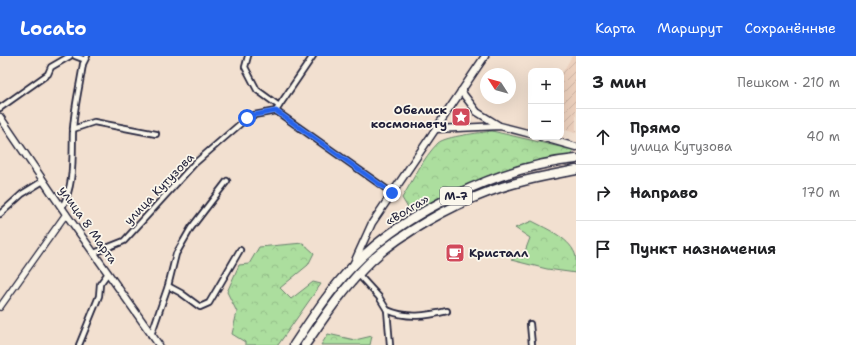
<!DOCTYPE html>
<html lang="ru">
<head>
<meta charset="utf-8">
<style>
	:root { --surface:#fff; --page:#f6f6f6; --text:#202124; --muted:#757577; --line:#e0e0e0; --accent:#2563eb }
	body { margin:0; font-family:"Shantell Sans",sans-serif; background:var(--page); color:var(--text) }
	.controls { position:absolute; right:12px; top:12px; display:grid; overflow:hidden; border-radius:8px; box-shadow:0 4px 16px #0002 }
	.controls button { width:36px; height:36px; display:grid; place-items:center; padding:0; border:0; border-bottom:1px solid var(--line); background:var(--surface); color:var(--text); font:20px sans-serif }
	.compass { position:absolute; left:480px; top:12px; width:36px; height:36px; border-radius:50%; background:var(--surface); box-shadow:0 4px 16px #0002; rotate:306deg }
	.stop { position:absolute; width:12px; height:12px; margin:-9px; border:3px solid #2563eb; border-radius:50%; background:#fff }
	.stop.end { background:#2563eb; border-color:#fff; box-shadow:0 1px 4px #0008 }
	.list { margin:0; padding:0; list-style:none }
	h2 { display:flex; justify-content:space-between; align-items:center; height:52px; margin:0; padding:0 16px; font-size:17px }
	h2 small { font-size:13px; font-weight:400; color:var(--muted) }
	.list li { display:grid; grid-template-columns:26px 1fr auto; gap:12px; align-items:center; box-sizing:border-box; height:56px; padding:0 16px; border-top:1px solid var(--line) }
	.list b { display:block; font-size:15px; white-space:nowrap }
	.list p { margin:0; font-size:13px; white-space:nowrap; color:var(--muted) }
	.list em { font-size:13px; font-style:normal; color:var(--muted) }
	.icon { flex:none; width:22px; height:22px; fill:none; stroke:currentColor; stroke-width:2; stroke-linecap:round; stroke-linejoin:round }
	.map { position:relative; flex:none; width:576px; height:289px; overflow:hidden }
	header { display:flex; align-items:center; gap:24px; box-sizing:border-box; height:56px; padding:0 20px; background:var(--accent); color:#fff }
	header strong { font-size:19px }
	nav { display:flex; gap:22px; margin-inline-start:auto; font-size:14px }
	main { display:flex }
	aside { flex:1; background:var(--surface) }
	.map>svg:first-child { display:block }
</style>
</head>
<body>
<header>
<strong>Locato</strong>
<nav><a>Карта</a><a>Маршрут</a><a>Сохранённые</a></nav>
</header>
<main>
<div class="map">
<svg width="576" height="289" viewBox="0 0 576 289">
	<defs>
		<pattern id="industrial-furrows" width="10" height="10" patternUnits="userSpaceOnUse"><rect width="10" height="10" fill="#ecd0bd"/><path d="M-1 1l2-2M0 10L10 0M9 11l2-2" fill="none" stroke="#cab2a3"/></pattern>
		<pattern id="forest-crowns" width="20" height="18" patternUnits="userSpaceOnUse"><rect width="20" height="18" fill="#acde9e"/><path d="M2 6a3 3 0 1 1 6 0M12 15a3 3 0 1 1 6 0" fill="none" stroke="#94be89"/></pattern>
	</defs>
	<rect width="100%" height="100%" fill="#f2e0d0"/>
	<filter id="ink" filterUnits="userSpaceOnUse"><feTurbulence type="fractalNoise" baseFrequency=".025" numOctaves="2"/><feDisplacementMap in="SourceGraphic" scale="8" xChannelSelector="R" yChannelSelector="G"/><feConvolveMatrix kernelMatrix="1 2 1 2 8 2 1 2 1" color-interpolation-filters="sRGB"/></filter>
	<g filter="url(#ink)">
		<polygon fill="url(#industrial-furrows)" points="572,0 576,0 576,77 561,73 561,19"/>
		<g fill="url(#forest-crowns)" stroke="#67806c">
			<path d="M 492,75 L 573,94 L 572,100 L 526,107 L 483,122 L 411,157 L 402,142 C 413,124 423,102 438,87 C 446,80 480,77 492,75 Z"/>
			<path d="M 532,165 C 547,173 572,183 576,201 C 576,206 576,212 576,217 L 547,213 L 511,204 L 524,198 L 530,182 L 515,172 Z"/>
			<polygon points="303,187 314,197 308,209 280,232 291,243 313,226 321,228 278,289 245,289 245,286 232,278 237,256 227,236 239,209 249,208 259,191"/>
			<polygon points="328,278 355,284 372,280 370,289 321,289"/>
		</g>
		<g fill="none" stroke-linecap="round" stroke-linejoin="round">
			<defs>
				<g id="minor">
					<polyline points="75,0 83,3"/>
					<polyline points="248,0 245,11 257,34 279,50 276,55 392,137"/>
					<polyline points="279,50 313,0"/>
					<polyline points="0,52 48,18 51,11 70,0"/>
					<polyline points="73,73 94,66 156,78"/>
					<path d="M 62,152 C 75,126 72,103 73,74 C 74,52 80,29 83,8 L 87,0"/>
					<polyline points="0,158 22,138 43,125"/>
					<polyline points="94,197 124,185 194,108 247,62 254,59 276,55"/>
					<polyline points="358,218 379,241 387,254 390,289"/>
					<polyline points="168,230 176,198 191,172 227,125"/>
					<path d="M 387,254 C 407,263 427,260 447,255"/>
					<polyline points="530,268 532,289"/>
					<polyline points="151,279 168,230 181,237 200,251 209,247 240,194"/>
					<polyline points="79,289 99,240 100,228 108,217"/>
				</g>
				<polyline id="tertiary" points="0,251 66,158"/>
				<g id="secondary">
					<polyline points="461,35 477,56 498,69"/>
					<polyline points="0,61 66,158 159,289"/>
					<polyline points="436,73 500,70 531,78"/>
					<polyline points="541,81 576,91"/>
					<polyline points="353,209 372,167 485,0"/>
				</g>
				<g id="trunk">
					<path d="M 294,289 C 312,262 330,234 352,211 C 404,156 501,110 576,103"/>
					<path d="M 305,289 C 325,260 345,230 371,205 C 400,178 450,150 488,136 C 516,125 546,120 576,114"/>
				</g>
			</defs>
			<use href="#minor" stroke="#22223b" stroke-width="8"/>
			<use href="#tertiary" stroke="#22223b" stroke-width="8"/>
			<use href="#secondary" stroke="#22223b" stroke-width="9"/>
			<use href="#trunk" stroke="#22223b" stroke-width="11"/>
			<use href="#minor" stroke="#fbf7ec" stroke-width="4.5"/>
			<use href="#tertiary" stroke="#fbf7ec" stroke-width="5.5"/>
			<use href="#secondary" stroke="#fbf7ec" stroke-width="6"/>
			<use href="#trunk" stroke="#fbf7ec" stroke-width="8"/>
		</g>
	</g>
	<g fill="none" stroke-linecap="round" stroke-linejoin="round" filter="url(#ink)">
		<polyline stroke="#2563eb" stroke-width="5" points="247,62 254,59 276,55 392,137"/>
	</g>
	<defs>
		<symbol id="sight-square" viewBox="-11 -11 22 22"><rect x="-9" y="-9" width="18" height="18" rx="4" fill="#d1495b" stroke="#fbf7ec"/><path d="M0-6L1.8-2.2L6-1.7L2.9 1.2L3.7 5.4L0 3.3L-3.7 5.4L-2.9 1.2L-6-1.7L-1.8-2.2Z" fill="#fff"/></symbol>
		<symbol id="cafe-square" viewBox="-11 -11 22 22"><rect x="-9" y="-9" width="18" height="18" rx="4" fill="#d1495b" stroke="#fbf7ec"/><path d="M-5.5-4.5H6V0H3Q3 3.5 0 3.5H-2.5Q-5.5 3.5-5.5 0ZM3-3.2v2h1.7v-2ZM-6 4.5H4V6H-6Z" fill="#fff"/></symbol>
	</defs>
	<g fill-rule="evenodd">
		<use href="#sight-square" x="450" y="50" width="22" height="22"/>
		<use href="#cafe-square" x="444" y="186" width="22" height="22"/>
	</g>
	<g text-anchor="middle" stroke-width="3.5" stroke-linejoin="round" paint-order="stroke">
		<rect fill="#fbf7ec" stroke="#636270" stroke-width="1" x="440" y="131" width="32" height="18" rx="3"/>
		<g font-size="11" font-weight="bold" fill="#22223b">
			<text x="456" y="144">М-7</text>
		</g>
		<g font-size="12" font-weight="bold" fill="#22223b" stroke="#fbf7ec" text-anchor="end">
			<text x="447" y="58">Обелиск<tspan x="447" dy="14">космонавту</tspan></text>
			<text x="469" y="201" text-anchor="start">Кристалл</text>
		</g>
		<g font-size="12" fill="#22223b" stroke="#fbf7ec">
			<text transform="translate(159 133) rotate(-46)" y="4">улица Кутузова</text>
			<text transform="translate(407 154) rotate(-31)" y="4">«Волга»</text>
			<text transform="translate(88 169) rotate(55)" y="4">улица 8 Марта</text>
		</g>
	</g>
</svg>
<div class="controls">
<button>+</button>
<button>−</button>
</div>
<svg class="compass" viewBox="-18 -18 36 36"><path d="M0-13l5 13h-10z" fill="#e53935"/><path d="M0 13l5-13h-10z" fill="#757577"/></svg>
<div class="stop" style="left:247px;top:62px"></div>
<div class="stop end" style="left:392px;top:137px"></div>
</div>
<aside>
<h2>3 мин<small>Пешком · 210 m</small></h2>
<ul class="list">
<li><svg class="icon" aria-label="ahead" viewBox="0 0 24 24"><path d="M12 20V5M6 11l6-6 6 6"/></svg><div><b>Прямо</b><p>улица Кутузова</p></div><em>40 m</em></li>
<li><svg class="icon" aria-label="right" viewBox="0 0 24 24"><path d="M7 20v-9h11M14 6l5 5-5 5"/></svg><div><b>Направо</b></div><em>170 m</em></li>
<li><svg class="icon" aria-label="arrive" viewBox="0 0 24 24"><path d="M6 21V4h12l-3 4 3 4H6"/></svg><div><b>Пункт назначения</b></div></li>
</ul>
</aside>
</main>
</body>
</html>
